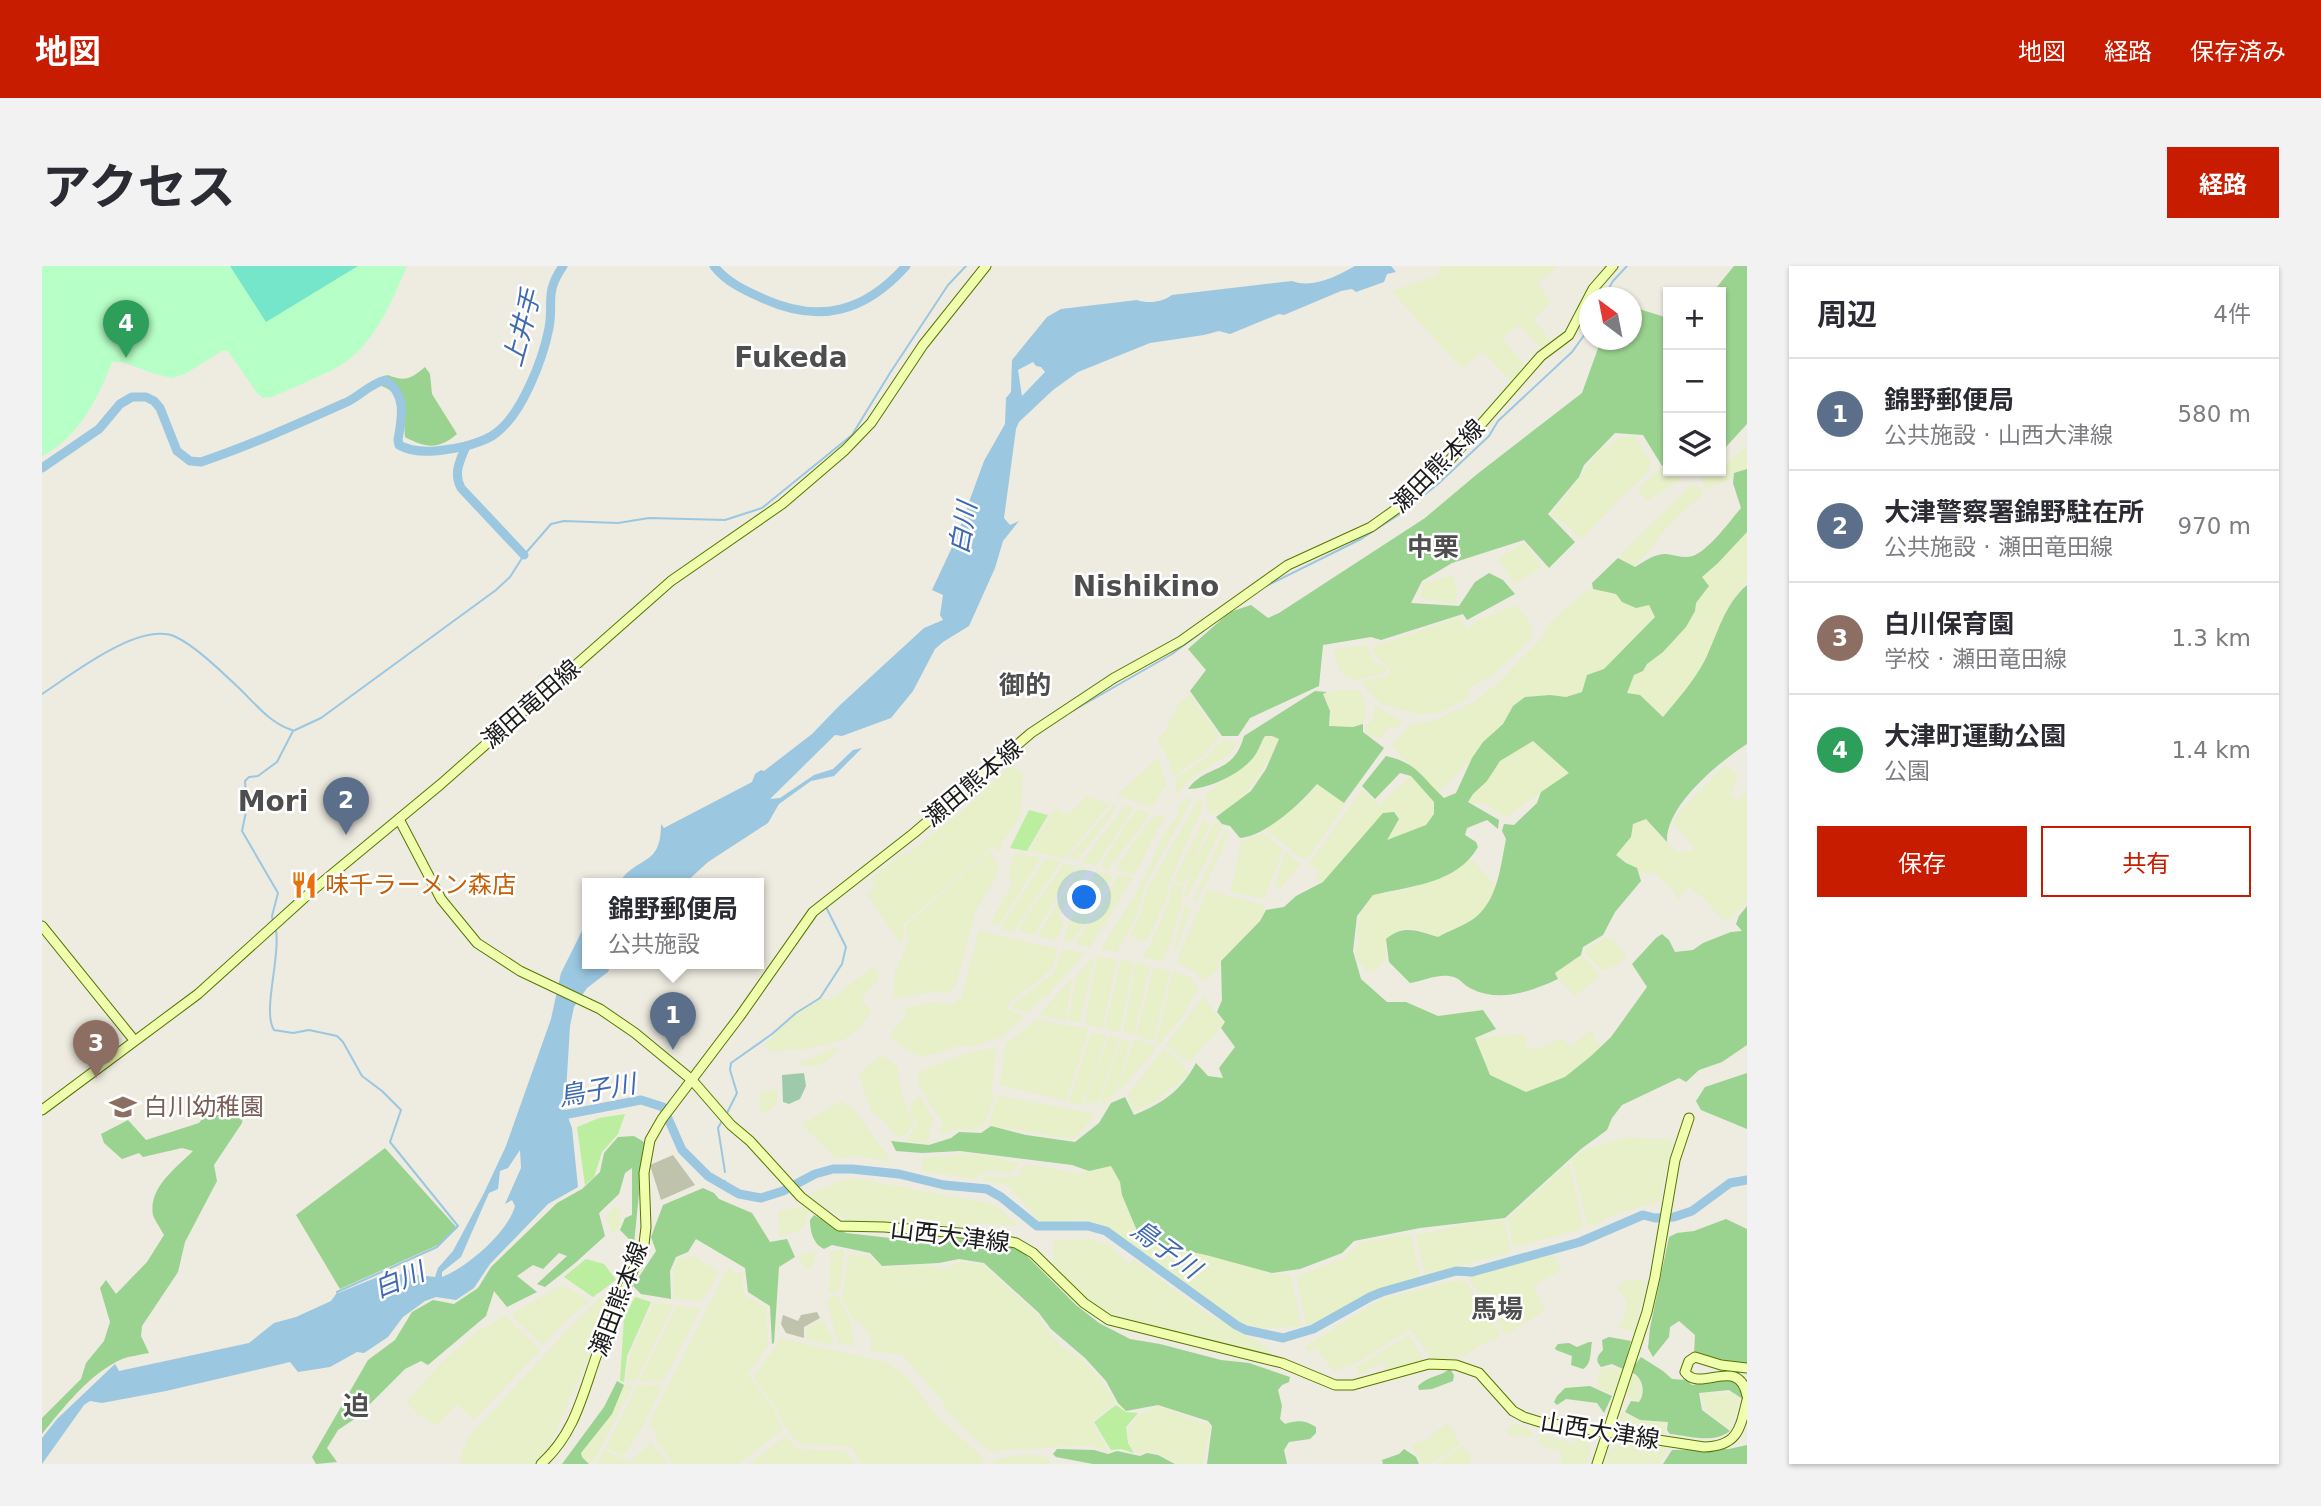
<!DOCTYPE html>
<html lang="ja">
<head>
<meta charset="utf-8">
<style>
	:root { --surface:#fff; --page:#f2f2f3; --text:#2b2b33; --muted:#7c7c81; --line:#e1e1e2; --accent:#c71c00 }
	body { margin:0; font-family:"DejaVu Sans","Noto Sans JP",sans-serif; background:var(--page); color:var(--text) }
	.controls { position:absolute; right:21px; top:21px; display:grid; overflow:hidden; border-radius:0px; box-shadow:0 2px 5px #0004 }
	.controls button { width:63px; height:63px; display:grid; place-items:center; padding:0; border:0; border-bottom:2px solid var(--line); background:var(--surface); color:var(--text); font:35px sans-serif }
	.compass { position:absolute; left:1537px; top:21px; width:63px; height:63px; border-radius:50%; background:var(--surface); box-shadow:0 2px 5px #0004; rotate:328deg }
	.you { position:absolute; left:1043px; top:632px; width:24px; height:24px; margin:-18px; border:5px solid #fff; border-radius:50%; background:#1a73e8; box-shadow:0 0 0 10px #1a73e833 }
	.badge { display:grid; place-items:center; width:46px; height:46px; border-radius:50%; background:var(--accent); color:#fff; font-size:23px; font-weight:700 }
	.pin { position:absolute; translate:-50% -58px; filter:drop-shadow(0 2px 4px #0008) }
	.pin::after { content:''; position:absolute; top:37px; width:24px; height:21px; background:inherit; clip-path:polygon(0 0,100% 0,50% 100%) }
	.popup { position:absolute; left:540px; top:612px; width:182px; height:91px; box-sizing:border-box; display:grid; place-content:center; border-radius:0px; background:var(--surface); filter:drop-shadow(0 2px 5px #0005); font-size:23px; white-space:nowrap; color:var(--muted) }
	.popup b { font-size:26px; color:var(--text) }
	.popup::after { content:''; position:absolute; left:50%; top:100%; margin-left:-14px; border:14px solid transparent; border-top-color:var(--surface) }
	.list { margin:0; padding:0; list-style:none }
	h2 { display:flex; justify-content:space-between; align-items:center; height:91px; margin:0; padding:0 28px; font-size:30px }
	h2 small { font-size:23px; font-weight:400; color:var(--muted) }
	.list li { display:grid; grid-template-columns:46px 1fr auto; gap:21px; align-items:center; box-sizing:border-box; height:112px; padding:0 28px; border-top:2px solid var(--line) }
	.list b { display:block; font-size:26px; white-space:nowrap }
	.list p { margin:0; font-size:23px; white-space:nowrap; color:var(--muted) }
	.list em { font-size:23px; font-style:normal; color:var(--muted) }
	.actions { display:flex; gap:14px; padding:21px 28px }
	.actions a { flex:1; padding:16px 0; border:2px solid var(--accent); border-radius:0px; text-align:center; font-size:24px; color:var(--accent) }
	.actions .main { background:var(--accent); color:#fff }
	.icon { flex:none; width:38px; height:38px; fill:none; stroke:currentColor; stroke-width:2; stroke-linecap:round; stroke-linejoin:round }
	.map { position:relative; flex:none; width:1705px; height:1198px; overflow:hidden; border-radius:0px }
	header { display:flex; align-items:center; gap:42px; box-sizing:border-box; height:98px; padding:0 35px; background:var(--accent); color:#fff }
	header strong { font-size:33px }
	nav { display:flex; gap:38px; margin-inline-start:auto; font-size:24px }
	.intro { display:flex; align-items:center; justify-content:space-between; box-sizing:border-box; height:168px; padding:0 42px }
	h1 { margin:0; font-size:49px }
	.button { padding:18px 32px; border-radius:0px; background:var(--accent); color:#fff; font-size:24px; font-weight:700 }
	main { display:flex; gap:42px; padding:0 42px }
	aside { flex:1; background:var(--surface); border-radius:0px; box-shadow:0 2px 5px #0004 }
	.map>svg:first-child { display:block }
</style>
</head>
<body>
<header>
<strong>地図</strong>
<nav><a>地図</a><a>経路</a><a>保存済み</a></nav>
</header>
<div class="intro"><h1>アクセス</h1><a class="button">経路</a></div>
<main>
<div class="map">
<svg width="1705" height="1198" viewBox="0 0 1705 1198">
	<rect width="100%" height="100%" fill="#eeebe0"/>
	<g fill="#c0c3ab">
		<polygon points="631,889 653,919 619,934 608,899"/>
		<polygon points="775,1046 778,1052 762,1061 762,1072 744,1067 739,1058 741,1049 756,1055 759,1049"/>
	</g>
	<g fill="#e7f0c8">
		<polygon points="1399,0 1517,0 1495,17 1509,36 1491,53 1511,77 1501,84 1477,59 1460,72 1483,100 1471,117 1441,86 1419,102 1350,25 1397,9"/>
		<polygon points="1592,170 1609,197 1605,208 1585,225 1539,274 1526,259 1509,249 1559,183 1570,178 1575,172"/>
		<polygon points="1705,181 1705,203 1692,207 1687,214 1665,223 1657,213 1669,205 1679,205 1679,199"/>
		<polygon points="1618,202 1633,205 1638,214 1605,235 1596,223"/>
		<polygon points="1650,218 1657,221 1661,228 1639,247 1617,270 1607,285 1590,301 1578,289"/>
		<polygon points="1705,266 1705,314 1684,344 1662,396 1643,425 1620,451 1598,429 1584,428 1592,409 1601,405 1610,393 1621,386 1653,345 1654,337 1667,320 1660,311 1676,297"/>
		<polygon points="1482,277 1500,301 1473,318 1456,293"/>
		<polygon points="1412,309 1415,338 1378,332 1381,318"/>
		<polygon points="1546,323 1574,328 1580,336 1607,339 1613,351 1562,403 1545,409 1540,425 1524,431 1508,429 1483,431 1471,440 1461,458 1441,476 1430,492 1396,527 1374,503 1361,493 1350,479 1367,460 1394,454 1432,436 1456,417 1498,374 1508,356"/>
		<polygon points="1475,339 1489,359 1490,369 1479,383 1452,408 1425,423 1428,431 1397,447 1376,448 1340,438 1331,431 1320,415 1345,411 1349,405 1333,389 1331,381 1418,351 1424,363 1428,364 1430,357"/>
		<polygon points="1324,379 1332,396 1344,402 1345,406 1315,414 1299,407 1292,383"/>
		<polygon points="1294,424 1315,424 1319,427 1324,445 1321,458 1311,461 1287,460 1288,445 1286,436 1281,428"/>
		<polygon points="1148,429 1177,470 1161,490 1144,501 1131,512 1127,494 1116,474 1128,459 1126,457 1133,448 1136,438"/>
		<polygon points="1333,440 1360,455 1355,462 1347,461 1338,473 1322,465 1331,452"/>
		<polygon points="1223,470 1230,470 1237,473 1236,478 1210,520 1197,534 1177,547 1171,549 1166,546 1164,529 1196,504 1215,486"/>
		<polygon points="1181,474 1195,477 1187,488 1150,511 1135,528 1133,516 1137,510 1159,496"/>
		<polygon points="1491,475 1527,507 1464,551 1442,538 1426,537 1431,528 1445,515 1458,495"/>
		<polygon points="1116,492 1124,518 1110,541 1075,529"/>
		<polygon points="970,498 981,509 978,551 960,577 957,586 951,580 861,659 862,671 858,677 825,628 833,620 828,614 862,587 865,589 919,546"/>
		<polygon points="1683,499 1696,509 1689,526 1690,531 1695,534 1705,527 1705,636 1686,655 1678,651 1665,635 1649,622 1644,621 1637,634 1632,626 1613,607 1600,607 1574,589 1589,571 1591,558 1604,553 1616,568 1635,586 1647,586 1653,583 1632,557 1636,548"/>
		<polygon points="1369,510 1392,536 1392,548 1384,559 1344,575 1348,566 1341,547 1281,616 1273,614 1277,605 1267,598 1320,524 1337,539"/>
		<polygon points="1276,518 1303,538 1266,592 1261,593 1225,565 1226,561 1265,531"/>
		<polygon points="1045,530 1067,538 1023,592 987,585 1014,542 1026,549"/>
		<polygon points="1158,531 1160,539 1158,547 1127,615 1124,633 1105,674 1099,675 1089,669 1098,649 1106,622"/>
		<polygon points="1146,532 1150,533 1105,615 1094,650 1082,674 1074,686 1059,683 1099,619 1121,570 1137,547 1137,538"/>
		<polygon points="1072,539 1074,541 1069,550 1034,594 1027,591"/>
		<polygon points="1083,540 1091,541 1090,544 1054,600 1040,596"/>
		<polygon points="1096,543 1107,547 1100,559 1065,603 1059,600 1081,563"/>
		<polygon points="1123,549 1092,609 1074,603 1107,555 1112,551"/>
		<polygon points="1162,553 1168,559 1155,586 1154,595 1142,618 1132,615"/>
		<polygon points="1173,556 1180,558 1174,574 1145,632 1142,628 1157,587"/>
		<polygon points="1184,562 1187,565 1182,579 1155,635 1151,635"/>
		<polygon points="1221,568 1238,581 1240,586 1222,633 1189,626 1199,576"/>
		<polygon points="948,585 956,600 954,610 933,647 913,720 906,727 892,726 851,732 852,709 866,676 864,660"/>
		<polygon points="1243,586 1258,598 1237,624 1233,621"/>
		<polygon points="972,587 999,592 956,660 949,656 970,619 967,609"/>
		<polygon points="1004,592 1018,595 1018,597 971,666 960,663 959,661"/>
		<polygon points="1429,593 1454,620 1442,643 1433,652 1396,671 1374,663 1362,662 1344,673 1342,696 1335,703 1325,706 1313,687 1318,674 1315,670 1319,648 1331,629 1364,624 1408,609"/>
		<polygon points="1022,598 1034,600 1033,603 992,668 985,668 977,663 980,657"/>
		<polygon points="1038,601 1045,602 1016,651 1022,657 1016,670 1012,673 997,671 997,668"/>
		<polygon points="1056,605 1071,610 1044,657 1030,674 1025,676 1021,673 1037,635 1053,607"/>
		<polygon points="1077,609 1091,611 1048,681 1036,679 1034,677"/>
		<polygon points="1130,618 1142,621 1139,628 1140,638 1129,675 1120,695 1103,692 1101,690 1109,678 1128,633"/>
		<polygon points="1166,624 1221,639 1222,644 1217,655 1177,696 1177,702 1163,715 1152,706 1136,696 1137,688"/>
		<polygon points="1143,640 1149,642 1135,682 1133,680"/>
		<polygon points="937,665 1015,683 1011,700 996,715 972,732 965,743 983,750 961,770 935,779 914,780 897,787 878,790 863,783 847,770 863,751 863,742 893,736 907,740 920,731"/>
		<polygon points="1564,672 1570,673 1584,689 1578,697 1561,705 1542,685"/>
		<polygon points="1021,683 1043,687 1003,732 1000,731 986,746 969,742 974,736 1012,707"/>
		<polygon points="1539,689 1549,698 1557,710 1532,730 1513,707"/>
		<polygon points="1055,691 1075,694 1060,762 1043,758"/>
		<polygon points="1050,692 1052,694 1037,757 1027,754 1034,711"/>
		<polygon points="1079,694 1092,696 1078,766 1063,762"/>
		<polygon points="1094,697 1108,700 1092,769 1081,766"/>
		<polygon points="831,701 836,708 836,714 819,732 829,746 819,760 801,774 762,783 728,785 722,780 752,749 780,732 788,734"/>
		<polygon points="1112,701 1128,705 1112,775 1096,770 1095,766"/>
		<polygon points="1131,706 1149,712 1156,723 1140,751 1117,778 1114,777"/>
		<polygon points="1030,712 1024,754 997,749"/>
		<polygon points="1161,731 1181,757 1172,769 1148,795 1142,794 1124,779"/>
		<polygon points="995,754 1047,763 1024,834 958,819 964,778"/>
		<polygon points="1549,764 1558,781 1549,790 1523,811 1484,826 1448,809 1433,772 1482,768 1485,782 1500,782 1520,772 1529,781"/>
		<polygon points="1049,767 1064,769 1052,809 1041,836 1038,838 1027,836"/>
		<polygon points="1067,770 1077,772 1056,837 1043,837"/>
		<polygon points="1079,773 1088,775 1073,828 1064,837 1058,836"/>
		<polygon points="1096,774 1115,781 1077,826 1075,825 1091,776"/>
		<polygon points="794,781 796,783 785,795 777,799 762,800 756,798"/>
		<polygon points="954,782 949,828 953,830 941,860 929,864 918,862 901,868 897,866 901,857 877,820 876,806 925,787"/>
		<polygon points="1122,783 1139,796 1146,809 1109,838 1092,845 1086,828"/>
		<polygon points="838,789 855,799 861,833 872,858 863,869 856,871 841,853 830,846 817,808"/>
		<polygon points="735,822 735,837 726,845 719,847 717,828"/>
		<polygon points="877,829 892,855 887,863 887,877 863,875 876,858 869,849 869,838"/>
		<polygon points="956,830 957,830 1054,848 1032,873 946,859"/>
		<polygon points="800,835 811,843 850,896 813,890 794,892 763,862 760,858"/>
		<polygon points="1586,871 1604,873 1627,872 1631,876 1617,936 1594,941 1568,950 1551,960 1546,960 1530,894 1542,884"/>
		<polygon points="919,887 952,891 977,898 968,907 959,907 953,904 943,906 932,913 879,904 880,892 912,890"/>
		<polygon points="1527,897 1541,959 1539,963 1474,981 1470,978 1466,953"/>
		<polygon points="990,899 1036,908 1069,900 1078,916 1080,929 1098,972 1198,997 1232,1008 1248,1009 1260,1060 1221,1062 1207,1060 1174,1044 1154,1030 1127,1005 1060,959 1040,953 1003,958 995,953 969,923 962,918 939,914 947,910 962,912 976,910 981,900"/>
		<polygon points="803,913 816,913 946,937 959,943 975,960 939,957 891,962 809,957 765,929"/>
		<polygon points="574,940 578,945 579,959 571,968 563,950"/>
		<polygon points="763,940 767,945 761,961 757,965 736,971 738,960 736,948 738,945"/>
		<polygon points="1462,954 1469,986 1383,1009 1374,969 1429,957"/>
		<polygon points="1369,968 1378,1011 1324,1028 1277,1059 1276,1056 1265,1059 1255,1015 1256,1010 1304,991 1318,977"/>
		<polygon points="1047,973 1068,980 1087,998 1092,994 1158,1043 1228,1083 1228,1089 1081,1060 1041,1032 1011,998 1011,975"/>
		<polygon points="802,984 798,1022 795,1025 787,1027 789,985"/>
		<polygon points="774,985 771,1000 764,1003 756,991"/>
		<polygon points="807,989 826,989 841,1002 886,999 902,1004 917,996 941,999 997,1050 1007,1067 1021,1082 1037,1091 1059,1114 1073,1136 1050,1156 1066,1186 1048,1179 949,1185 941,1180 905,1146 901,1136 861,1089 828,1084 830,1074 820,1058 810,1052 800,1033"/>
		<polygon points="1511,989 1519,1004 1491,1020 1503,1044 1464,1069 1428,1014 1430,1009"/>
		<polygon points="652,990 677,1006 660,1035 632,1032 631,1005 636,992"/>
		<polygon points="686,1002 696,1008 701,1005 701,1028 724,1042 726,1080 705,1108 731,1141 740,1164 696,1198 632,1198 616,1177 614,1167 607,1158"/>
		<polygon points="1593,1013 1605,1016 1592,1066 1576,1061 1583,1051 1585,1035 1576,1023 1583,1014"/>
		<polygon points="1411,1015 1423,1015 1458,1068 1456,1072 1440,1078 1421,1091 1392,1095 1368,1063 1314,1097 1292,1105 1274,1082 1266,1086 1263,1081 1339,1033"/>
		<polygon points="521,1019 547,1035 522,1056 501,1079 469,1048"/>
		<polygon points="571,1024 573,1025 566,1045 507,1182 491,1198 422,1198 418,1194 425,1173 531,1058 559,1031"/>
		<polygon points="791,1029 796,1031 808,1054 812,1075 810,1080 798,1077 795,1072 785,1036"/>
		<polygon points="612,1036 631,1039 594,1115 584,1115 587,1092"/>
		<polygon points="635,1040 658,1043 621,1115 597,1115"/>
		<polygon points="463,1050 498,1084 432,1154 416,1138 394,1160 376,1148 364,1136 398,1098 432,1068"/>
		<polygon points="781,1054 791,1073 790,1079 765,1074 764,1062"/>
		<polygon points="1367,1069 1382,1095 1347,1105 1340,1095 1317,1109 1315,1101"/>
		<polygon points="737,1072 844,1096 863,1109 895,1150 943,1194 936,1198 819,1198 809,1180 763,1178 754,1175 742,1159 734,1141 713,1114 713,1109 734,1081 736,1081"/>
		<polygon points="1572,1101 1581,1104 1572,1129 1557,1122 1555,1113 1560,1103"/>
		<polygon points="1590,1108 1595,1111 1599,1119 1599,1131 1596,1135 1583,1129"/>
		<polygon points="582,1119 591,1119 552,1194 547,1197 540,1191 539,1187 570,1148"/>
		<polygon points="596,1119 620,1120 599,1163 581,1190 564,1182"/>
		<polygon points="1659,1127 1691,1127 1694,1130 1698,1137 1688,1163 1674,1154 1663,1143"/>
		<polygon points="1116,1140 1168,1160 1161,1198 1138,1198 1111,1185 1096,1187 1089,1181 1085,1168 1087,1163 1097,1149"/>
		<polygon points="1580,1146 1597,1155 1625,1156 1622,1167 1580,1160 1578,1151"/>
		<polygon points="1405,1157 1417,1175 1416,1180 1391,1196 1381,1198 1369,1179 1387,1172"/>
		<polygon points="1474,1158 1484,1162 1490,1168 1489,1171 1469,1169 1463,1164"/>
		<polygon points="1498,1168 1532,1178 1535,1171 1545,1173 1549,1184 1546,1193 1543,1198 1519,1198 1520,1186 1497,1178"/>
		<polygon points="744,1170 755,1183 803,1185 812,1198 707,1198"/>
		<polygon points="1580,1176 1613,1178 1622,1180 1625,1184 1617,1198 1562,1198 1567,1185"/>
		<polygon points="609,1177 626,1198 556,1198 562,1184 588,1196"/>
		<polygon points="1420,1180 1429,1190 1428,1198 1394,1198"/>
		<polygon points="985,1188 1006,1192 1008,1198 950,1198 956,1193"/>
	</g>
	<g fill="#bbee9f">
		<polygon points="987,544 1006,549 985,585 968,582"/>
		<polygon points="583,848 576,868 560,886 552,911 543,919 535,861 557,852"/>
		<polygon points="544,993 562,998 574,1014 551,1031 522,1011"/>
		<polygon points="593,1031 609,1036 585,1090 582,1116 578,1115 582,1052"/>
		<polygon points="1074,1139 1084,1146 1096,1147 1084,1161 1086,1177 1092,1187 1079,1183 1069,1184 1052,1156"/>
	</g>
	<g fill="#9ad290">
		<polygon points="1692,0 1705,0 1705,158 1682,183 1679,181 1679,26 1673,26 1674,22"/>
		<polygon points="1597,43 1626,52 1626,197 1620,200 1601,169 1573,167 1542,199 1537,211 1506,248 1533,276 1507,302 1482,274 1410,297 1380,315 1369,337 1417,340 1433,316 1447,307 1461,314 1473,328 1425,354 1421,348 1339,374 1329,371 1281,379 1277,420 1208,452 1196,470 1180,470 1148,425 1164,404 1146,383 1188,346 1209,339 1226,352 1237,347 1383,252 1434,209 1540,127 1559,74 1590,74 1590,47"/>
		<path d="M 383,101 L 388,108 L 390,128 L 415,168 C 397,184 383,182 363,171 C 361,139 362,125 328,116 L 346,109 C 363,116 369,113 383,101 Z"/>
		<path d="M 1705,203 L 1705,266 L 1676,297 L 1660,311 L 1667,320 L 1654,337 L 1653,345 L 1644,361 L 1621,386 L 1605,398 L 1601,405 L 1592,409 L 1585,427 L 1598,429 L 1621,451 C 1636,433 1652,415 1663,394 C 1676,367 1682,339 1705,319 L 1705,478 C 1677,496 1623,540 1625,576 L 1604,553 L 1591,558 L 1589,571 L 1574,589 L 1584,597 L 1595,602 L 1599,615 L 1573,646 L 1561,669 L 1541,681 L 1539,689 L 1513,707 L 1516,713 C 1490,725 1458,737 1430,723 C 1420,719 1419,711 1407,710 C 1395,708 1380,715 1368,717 L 1347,696 L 1344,673 C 1362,658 1375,665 1396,671 C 1408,664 1425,659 1435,650 C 1456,632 1459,598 1464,573 L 1460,565 L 1462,558 L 1472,559 L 1495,537 L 1499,526 L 1527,507 L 1491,475 L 1458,495 L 1445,515 L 1431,528 L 1426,536 L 1457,554 L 1456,563 L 1445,554 L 1425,562 L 1423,569 L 1434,576 L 1436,581 C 1415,618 1368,620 1331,629 L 1315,650 L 1311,685 L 1319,713 L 1345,736 L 1364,736 L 1396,750 L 1441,744 L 1454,763 L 1433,772 L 1448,809 L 1484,826 L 1523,811 L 1549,790 L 1569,771 L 1605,721 L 1590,698 L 1614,672 L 1620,668 L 1627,674 L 1633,686 L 1651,684 L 1661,677 L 1689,666 L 1700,665 L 1694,658 L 1697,650 L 1705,640 L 1705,779 L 1680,796 L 1657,804 L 1644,816 L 1637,812 L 1580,839 L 1570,852 L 1565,864 L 1539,883 L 1463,952 L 1378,962 L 1312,975 L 1300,987 L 1258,1003 L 1230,1007 L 1164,989 L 1111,978 L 1098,972 L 1080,929 L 1078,916 L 1069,900 L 1047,905 L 1030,899 L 918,885 L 880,887 L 854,885 L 849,875 L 887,879 L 909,872 L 917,866 L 939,867 L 949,860 L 984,869 L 1033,876 L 1057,857 L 1069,837 L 1083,831 L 1092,849 C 1121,837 1139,825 1154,797 L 1166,810 L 1181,812 L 1177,802 L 1193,781 L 1179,762 L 1183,756 L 1175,746 L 1180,734 L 1179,695 L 1218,655 L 1224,644 L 1242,641 L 1254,630 L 1281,616 L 1341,547 L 1352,546 L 1357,553 L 1345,574 L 1384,559 L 1392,548 L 1392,536 L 1369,510 L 1358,507 L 1333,533 L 1320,520 L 1344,490 C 1376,497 1380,512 1402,532 L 1414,527 L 1430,492 L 1441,476 L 1461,458 L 1471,440 L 1483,431 L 1508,429 L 1524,431 L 1540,426 L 1545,409 L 1562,403 L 1613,351 L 1607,339 L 1594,342 L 1580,336 L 1574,328 L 1551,323 L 1550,317 L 1576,292 L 1593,301 C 1603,295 1612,288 1624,288 C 1633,289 1642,293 1651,290 C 1668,283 1687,256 1699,242 L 1691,217 L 1692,207 Z"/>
		<path d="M 1273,425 L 1285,426 L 1281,428 L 1288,445 L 1287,460 L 1311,461 L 1321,458 L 1321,466 L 1342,482 L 1302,537 L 1275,518 C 1259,537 1224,570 1198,572 L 1188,560 L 1180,558 L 1174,551 L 1209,525 L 1224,503 L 1237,473 L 1230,470 L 1223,470 C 1219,476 1218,481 1215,486 C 1204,506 1168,523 1146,523 C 1165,497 1191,510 1202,470 Z"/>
		<polygon points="1705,807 1705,863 1659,844 1654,835 1663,821"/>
		<path d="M 178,828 L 202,841 L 200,857 L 172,899 L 175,915 L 143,976 L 136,1006 L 100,1060 L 99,1070 L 107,1087 C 98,1089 88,1090 80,1093 C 47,1108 22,1141 0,1168 L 0,1152 L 39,1113 L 44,1097 L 62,1075 L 68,1056 L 58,1022 L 64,1014 L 74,1028 L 105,996 L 122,969 C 119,963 113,955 111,949 C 106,922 134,902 151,885 L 140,882 L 101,891 L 97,887 L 80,893 L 62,877 L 59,868 L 86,854 L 104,874 L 157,857 Z"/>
		<polygon points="592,870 602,876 592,978 578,964 583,952 590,949 590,902 583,907 577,928 557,947 563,970 532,998 503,1021 495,1018 525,990 517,987 501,1003 491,999 475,1010 495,1026 465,1041 452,1025 444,1050 386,1099 379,1095 363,1103 314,1152 296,1164 285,1182 295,1196 274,1198 270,1191 326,1094 353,1074 370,1046 391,1034 412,1038 436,1022 449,1001 515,937 540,923 558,906 562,887 576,871"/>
		<polygon points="343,882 415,962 396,979 298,1023 254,949"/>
		<polygon points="661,922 672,927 677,933 710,947 728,976 745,973 753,991 737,1001 732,1077 730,1078 728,1040 706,1026 703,1002 654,973 646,986 634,991 628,1005 629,1033 599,1028 591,1020 614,985 609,971 621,939"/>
		<path d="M 772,949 L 804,967 L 866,974 L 940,973 L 977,982 L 1034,1039 L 1057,1057 L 1088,1073 L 1118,1078 L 1179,1094 L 1207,1097 L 1248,1111 L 1247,1116 L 1240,1119 L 1236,1124 L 1240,1140 L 1238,1153 L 1243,1158 C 1255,1154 1263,1154 1274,1161 L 1274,1167 L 1268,1173 L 1247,1176 L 1242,1184 L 1245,1198 L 1165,1198 L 1170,1160 L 1166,1155 L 1116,1139 L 1084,1145 L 1076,1137 L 1064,1115 L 1043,1092 L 1009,1063 L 997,1047 L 942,997 L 917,993 L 897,997 L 840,1000 L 828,987 L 790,979 L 782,983 C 771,978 768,965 768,954 Z"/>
		<polygon points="1684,953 1705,963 1705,1101 1652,1089 1653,1069 1637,1055 1628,1061 1627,1071 1611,1091 1606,1082 1608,1062 1627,971 1635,967 1652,965"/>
		<path d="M 1567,1071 L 1589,1075 L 1581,1103 L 1570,1098 L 1559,1101 C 1553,1094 1555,1090 1561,1084 L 1560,1074 Z"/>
		<path d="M 1547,1076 L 1550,1076 C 1548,1086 1550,1098 1541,1103 L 1529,1099 L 1530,1090 L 1514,1084 L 1513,1082 L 1516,1078 L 1527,1077 L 1535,1081 Z"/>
		<path d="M 1599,1091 L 1621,1105 L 1630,1113 L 1644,1114 L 1650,1119 L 1684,1112 L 1700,1118 L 1702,1134 L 1687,1124 L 1657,1127 L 1660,1144 L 1688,1165 C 1671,1178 1648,1170 1628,1168 L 1625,1164 L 1626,1156 L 1598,1154 L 1583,1146 L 1589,1135 L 1597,1136 C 1604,1127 1601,1112 1591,1107 L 1592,1100 Z"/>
		<path d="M 1408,1103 L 1412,1109 L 1411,1115 L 1390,1123 L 1377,1124 L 1376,1120 C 1386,1110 1397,1111 1408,1103 Z"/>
		<polygon points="575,1115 582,1119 570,1148 539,1187 540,1191 547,1198 520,1198 562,1141"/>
		<polygon points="1548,1120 1570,1130 1562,1147 1555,1137 1524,1133 1515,1139 1512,1136 1515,1130 1523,1122"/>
		<polygon points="1705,1179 1705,1198 1621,1198 1630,1184 1687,1183"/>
		<polygon points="1015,1183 1052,1184 1066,1188 1075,1185 1098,1190 1105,1187 1116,1189 1133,1198 1051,1198 1014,1191 1011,1188"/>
		<polygon points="1362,1183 1374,1191 1377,1198 1341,1198 1340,1194 1357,1188"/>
	</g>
	<polygon fill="#9fc9ab" points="762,807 764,820 758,833 747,838 741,836 740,809"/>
	<path fill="#b6ffc6" d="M 0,0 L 365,0 C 348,39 331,84 290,104 C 270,114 249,122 230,131 L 221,132 L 215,127 L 185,84 L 180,85 L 143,108 L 130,112 L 110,107 L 81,96 L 70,96 C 56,133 36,172 0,190 Z"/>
	<polygon fill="#75e6ca" points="188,0 316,0 224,56"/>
	<g fill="#9bc7e1" fill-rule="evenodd">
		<path d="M 1313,0 L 1349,0 L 1354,6 L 1345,8 L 1342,16 L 1314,26 L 1310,23 L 1299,25 L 1242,49 L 1237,48 L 1188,68 L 1177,65 L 1162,69 L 1108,77 L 1036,106 L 1011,124 L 977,156 L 974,163 L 962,252 L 968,259 L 977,255 L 961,275 L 953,302 L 927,360 L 901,376 L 893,383 L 871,425 L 849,452 L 800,470 L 793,469 L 728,533 L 738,532 L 772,509 L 791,503 L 811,484 L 820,482 L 792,510 L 769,515 L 737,538 L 726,557 L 666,596 L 642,618 L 576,618 C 596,588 619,602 619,558 L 622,562 L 710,516 L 713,508 L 719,504 L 722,505 L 770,468 L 797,440 L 882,362 L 901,354 L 898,349 L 901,329 L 890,324 L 912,277 L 942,195 L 963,158 L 964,132 L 969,126 L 970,94 L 1005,51 L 1019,43 L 1095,34 C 1106,38 1121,36 1130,29 L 1250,15 C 1271,23 1295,10 1313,0 ZM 991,96 L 994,100 L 999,101 L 1003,106 L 980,130 L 976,104 Z"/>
		<path d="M 545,655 L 545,698 L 569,698 L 566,706 L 545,722 L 532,741 L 528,760 L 523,843 L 530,862 L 536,921 L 506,938 L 448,998 L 432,1022 L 414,1034 L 394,1031 L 383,1035 L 361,1051 L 346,1071 L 322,1087 L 315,1086 L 288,1101 L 256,1106 L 248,1096 L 124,1125 L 60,1137 L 48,1135 L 42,1139 L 0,1198 L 0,1172 L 15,1153 L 73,1098 L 77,1105 L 207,1077 L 232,1057 L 254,1051 L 289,1035 L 294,1028 L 338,1010 L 352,1012 L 370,1002 L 374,1002 L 375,1009 L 393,1011 L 396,1002 L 411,985 L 442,927 L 464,880 L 509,753 L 519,707 ZM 478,884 L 479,902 L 463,938 L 470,934 L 473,940 C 466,966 426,1001 400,1011 L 400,1006 L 419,991 L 447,927 L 456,923 L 458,905 L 466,902 Z"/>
	</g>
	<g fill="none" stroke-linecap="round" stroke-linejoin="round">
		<g stroke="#9bc7e1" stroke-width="2">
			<polyline points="1561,32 1571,15 1585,0"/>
			<polyline points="1222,321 1319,273 1358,248 1396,218 1447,170 1456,155 1530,86 1548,61"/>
			<path d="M 0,428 C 29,409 98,354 134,371 C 155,381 183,409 200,425 C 215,440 230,458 250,464"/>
			<polyline points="1032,444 1130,388 1161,365"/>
			<polyline points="792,635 809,621"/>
			<polyline points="231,656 230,650 236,627 200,565 205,541 203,515 207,511 216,510 235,496 251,465 279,452 454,324 468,311 482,289 509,258 522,255 576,257 607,252 683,254 720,242 810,169 848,107 906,19 924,0"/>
			<path d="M 234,664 C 239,690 220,745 232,764 L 251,767 L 267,764 L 295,770 L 301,776 L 320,810 L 340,825 L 359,844 L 348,876 L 416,960 L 395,981 L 295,1026 L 296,1029"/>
			<polyline points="684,849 695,827 688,804 689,797 730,768 754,747 778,732 800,698 804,681 784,641"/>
			<polyline points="681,853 676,862 683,906"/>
			<polyline points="683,915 683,920"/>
		</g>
		<g stroke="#9bc7e1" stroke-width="9">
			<path d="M 672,0 C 684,16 704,25 722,33 C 778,58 823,46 864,0"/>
			<path d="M 0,202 L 57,163 L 78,138 L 90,131 L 104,131 L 112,135 L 118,142 L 135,185 L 148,195 L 159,196 C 209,179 258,157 305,136 C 319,129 328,118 343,114 C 365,128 360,151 356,174 L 357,179 C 376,190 404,184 424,180"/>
			<path d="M 482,289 L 419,222 C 411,207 418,195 424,180 C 434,177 446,174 454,167 C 480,148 501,93 507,62 C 512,34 502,28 521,0"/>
			<polyline points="516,850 599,834 621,841 640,884 666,910 697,928 719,932 741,925 773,908 791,903 810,903 857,908 902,919 945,923 959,931 995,960 1046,960 1064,965 1194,1059 1204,1064 1241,1072 1271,1063 1328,1031 1340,1026 1414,1005 1430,1006 1538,976 1601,949 1613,952 1632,951 1650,945 1688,917 1705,914"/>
		</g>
		<defs>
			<g id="secondary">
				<path d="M 357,553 L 399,633 L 435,677 L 478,705 L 558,743 L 593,767 L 650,814 L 689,859 L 708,875 L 759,931 L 797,960 L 842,961 L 930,968 L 974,977 L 991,987 L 1042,1037 L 1067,1054 L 1240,1097 L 1293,1119 L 1311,1119 L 1387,1098 L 1414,1099 L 1437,1107 L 1471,1145 L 1482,1151 L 1498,1156 L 1662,1181 C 1696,1180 1698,1163 1705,1134"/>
				<polyline points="0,660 92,774"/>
				<polyline points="0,844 156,728 271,624 399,518 629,315 740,238 803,184 829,157 881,79 944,0"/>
				<path d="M 1705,1102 L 1679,1099 L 1653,1091 L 1647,1095 L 1643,1106 C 1658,1128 1697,1088 1705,1130"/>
				<path d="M 499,1198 C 533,1167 540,1130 555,1088 C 569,1051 588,1015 602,978 L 604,961 L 602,907 L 608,874 L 620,853 L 698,750 L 771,646 L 872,567 L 989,467 L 1072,412 L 1139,375 L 1246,299 L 1329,261 L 1364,236 L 1406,196 L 1499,90 L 1527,69 L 1551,23 L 1571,0"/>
				<polyline points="1555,1198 1605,1046 1613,1011 1633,894 1647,852"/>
			</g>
		</defs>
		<use href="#secondary" stroke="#587500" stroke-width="11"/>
		<use href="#secondary" stroke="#efffad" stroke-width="9"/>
	</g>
	<defs>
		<symbol id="restaurant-bare" viewBox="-9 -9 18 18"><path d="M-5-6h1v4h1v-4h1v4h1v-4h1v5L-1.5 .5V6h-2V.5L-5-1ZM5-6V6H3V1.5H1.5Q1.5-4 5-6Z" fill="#e8710a" stroke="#fff" stroke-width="2.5" paint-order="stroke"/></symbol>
		<symbol id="school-bare" viewBox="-9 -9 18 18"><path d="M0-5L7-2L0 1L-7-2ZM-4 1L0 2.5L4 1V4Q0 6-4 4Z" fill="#8d6e63" stroke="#fff" stroke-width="2.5" paint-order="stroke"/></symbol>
	</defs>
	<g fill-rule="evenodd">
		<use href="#restaurant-bare" x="243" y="600" width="38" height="38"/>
		<use href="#school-bare" x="62" y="822" width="38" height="38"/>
	</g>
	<g text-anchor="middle" stroke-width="5" stroke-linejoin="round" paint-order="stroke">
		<g font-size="24" fill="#1b1b1b" stroke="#fff">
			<text transform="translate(1396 200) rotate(-45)" y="8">瀬田熊本線</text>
			<text transform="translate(489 438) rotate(-41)" y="8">瀬田竜田線</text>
			<text transform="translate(931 517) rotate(-40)" y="8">瀬田熊本線</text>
			<text transform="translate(908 970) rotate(7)" y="8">山西大津線</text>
			<text transform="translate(577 1033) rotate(-69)" y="8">瀬田熊本線</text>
			<text transform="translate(1558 1165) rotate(9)" y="8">山西大津線</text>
		</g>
		<g font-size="24" fill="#c56008" stroke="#fff" text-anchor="start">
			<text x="283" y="627">味千ラーメン森店</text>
		</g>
		<g font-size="24" fill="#785e54" stroke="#fff" text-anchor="start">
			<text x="102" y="849">白川幼稚園</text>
		</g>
		<g font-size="26" font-style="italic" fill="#4069b3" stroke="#fff">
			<text transform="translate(480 62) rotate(-75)" y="9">上井手</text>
			<text transform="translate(921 262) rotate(-80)" y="9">白川</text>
			<text transform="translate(555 824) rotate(-10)" y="9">鳥子川</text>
			<text transform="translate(1124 983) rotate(36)" y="9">鳥子川</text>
			<text transform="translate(357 1014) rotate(-22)" y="9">白川</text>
		</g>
		<g font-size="26" font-weight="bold" fill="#4e4e4e" stroke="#fff">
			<text x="1391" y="290">中栗</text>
			<text x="983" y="428">御的</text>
			<text x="1455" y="1052">馬場</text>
			<text x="314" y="1149">迫</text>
		</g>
		<g font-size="28" font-weight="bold" fill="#4e4e4e" stroke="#fff">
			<text x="749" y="101">Fukeda</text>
			<text x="1104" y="330">Nishikino</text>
			<text x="231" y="545">Mori</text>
		</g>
	</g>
</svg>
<div class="controls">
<button>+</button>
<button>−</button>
<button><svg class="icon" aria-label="layers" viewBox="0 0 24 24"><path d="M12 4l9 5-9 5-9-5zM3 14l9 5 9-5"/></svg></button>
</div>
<svg class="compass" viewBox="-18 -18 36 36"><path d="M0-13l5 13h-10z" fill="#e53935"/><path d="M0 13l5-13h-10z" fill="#7c7c81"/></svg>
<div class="you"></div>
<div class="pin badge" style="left:631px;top:784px;background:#5c6f8a">1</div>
<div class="popup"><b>錦野郵便局</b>公共施設</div>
<div class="pin badge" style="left:304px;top:569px;background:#5c6f8a">2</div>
<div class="pin badge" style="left:54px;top:812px;background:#8d6e63">3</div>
<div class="pin badge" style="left:84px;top:92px;background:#2e9e5b">4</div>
</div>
<aside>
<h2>周辺<small>4件</small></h2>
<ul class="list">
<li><span class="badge" style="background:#5c6f8a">1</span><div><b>錦野郵便局</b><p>公共施設 · 山西大津線</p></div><em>580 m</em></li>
<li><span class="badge" style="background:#5c6f8a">2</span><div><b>大津警察署錦野駐在所</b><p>公共施設 · 瀬田竜田線</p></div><em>970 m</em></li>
<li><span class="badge" style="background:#8d6e63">3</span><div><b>白川保育園</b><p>学校 · 瀬田竜田線</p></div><em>1.3 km</em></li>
<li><span class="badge" style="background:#2e9e5b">4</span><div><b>大津町運動公園</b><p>公園</p></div><em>1.4 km</em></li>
</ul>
<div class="actions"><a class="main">保存</a><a>共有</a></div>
</aside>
</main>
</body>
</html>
